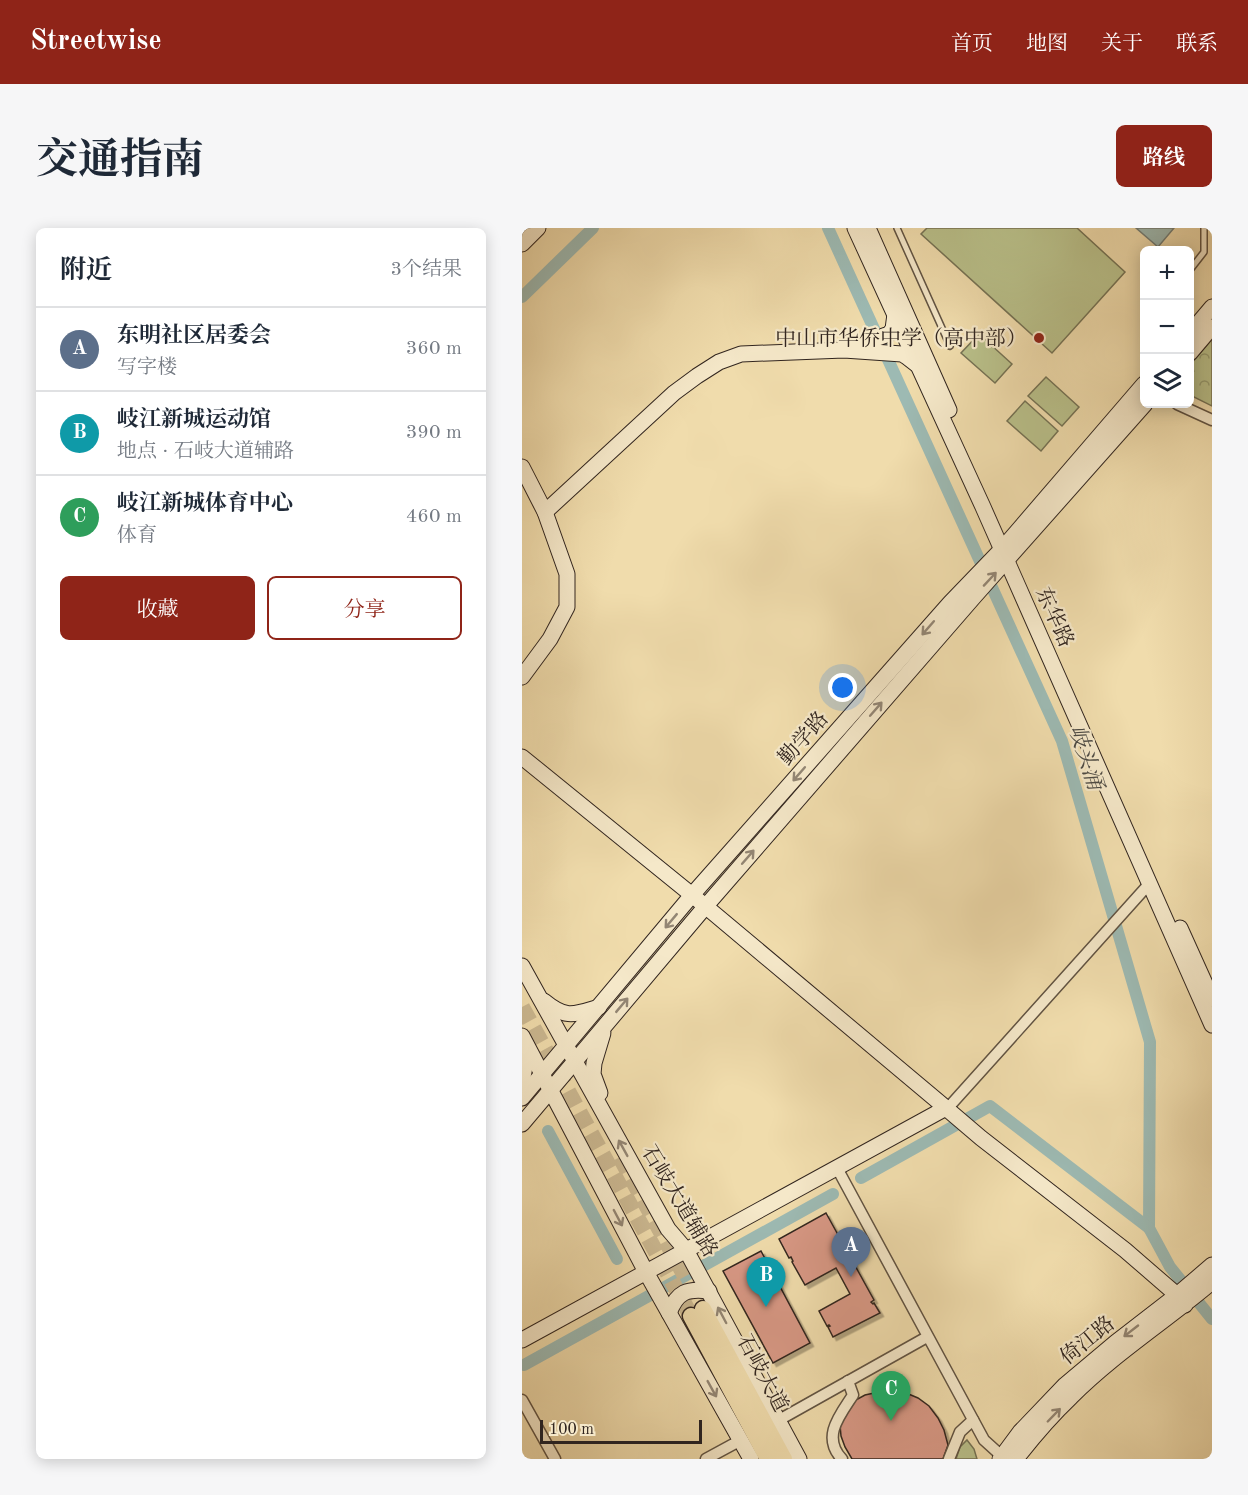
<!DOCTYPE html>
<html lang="zh">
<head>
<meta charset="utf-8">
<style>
	:root { --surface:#fff; --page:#f6f6f7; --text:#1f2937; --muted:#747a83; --line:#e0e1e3; --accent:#8f2418 }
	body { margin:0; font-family:"Old Standard TT","Noto Serif SC",serif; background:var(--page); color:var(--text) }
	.controls { position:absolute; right:18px; top:18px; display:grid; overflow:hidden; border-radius:9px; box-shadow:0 3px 15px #0003 }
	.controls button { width:54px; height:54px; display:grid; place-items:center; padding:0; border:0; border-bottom:2px solid var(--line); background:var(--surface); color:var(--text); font:30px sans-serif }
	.scale { position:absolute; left:18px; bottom:15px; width:162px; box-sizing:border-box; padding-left:6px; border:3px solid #31251f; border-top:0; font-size:16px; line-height:21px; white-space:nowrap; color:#31251f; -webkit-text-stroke:4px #f5e8c9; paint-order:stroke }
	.you { position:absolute; left:321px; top:460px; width:21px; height:21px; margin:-15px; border:4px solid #fff; border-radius:50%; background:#1a73e8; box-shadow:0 0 0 9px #1a73e833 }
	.badge { display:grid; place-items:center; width:39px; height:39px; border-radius:50%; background:var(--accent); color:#fff; font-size:20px; font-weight:700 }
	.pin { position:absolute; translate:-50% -50px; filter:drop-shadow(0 2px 3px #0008) }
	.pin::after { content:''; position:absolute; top:32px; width:21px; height:18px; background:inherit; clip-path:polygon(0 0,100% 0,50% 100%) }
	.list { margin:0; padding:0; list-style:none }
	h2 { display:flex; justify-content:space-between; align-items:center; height:78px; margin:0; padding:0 24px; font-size:26px }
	h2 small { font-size:20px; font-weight:400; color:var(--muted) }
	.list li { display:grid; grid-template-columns:39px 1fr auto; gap:18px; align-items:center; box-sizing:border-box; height:84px; padding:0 24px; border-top:2px solid var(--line) }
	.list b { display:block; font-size:22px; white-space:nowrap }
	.list p { margin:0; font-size:20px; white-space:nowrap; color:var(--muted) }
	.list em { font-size:20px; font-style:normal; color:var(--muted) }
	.actions { display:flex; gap:12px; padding:18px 24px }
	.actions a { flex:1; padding:14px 0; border:2px solid var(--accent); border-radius:9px; text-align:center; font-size:21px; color:var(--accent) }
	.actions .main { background:var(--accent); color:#fff }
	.icon { flex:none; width:33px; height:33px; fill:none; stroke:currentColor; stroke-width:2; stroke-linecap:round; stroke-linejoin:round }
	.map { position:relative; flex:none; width:690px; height:1231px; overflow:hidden; border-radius:9px }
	header { display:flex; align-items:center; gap:36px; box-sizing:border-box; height:84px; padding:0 30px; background:var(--accent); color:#fff }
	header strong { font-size:28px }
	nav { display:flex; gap:33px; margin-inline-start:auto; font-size:21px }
	.intro { display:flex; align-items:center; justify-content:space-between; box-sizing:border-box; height:144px; padding:0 36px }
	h1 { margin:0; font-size:42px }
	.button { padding:15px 27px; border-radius:9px; background:var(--accent); color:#fff; font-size:21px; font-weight:700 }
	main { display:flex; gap:36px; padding:0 36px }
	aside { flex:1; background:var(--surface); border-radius:9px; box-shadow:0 3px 15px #0003 }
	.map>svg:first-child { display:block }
</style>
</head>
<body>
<header>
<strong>Streetwise</strong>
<nav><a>首页</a><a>地图</a><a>关于</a><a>联系</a></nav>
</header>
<div class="intro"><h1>交通指南</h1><a class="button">路线</a></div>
<main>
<aside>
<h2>附近<small>3个结果</small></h2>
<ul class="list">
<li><span class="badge" style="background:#5c6f8a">A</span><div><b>东明社区居委会</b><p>写字楼</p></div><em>360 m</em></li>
<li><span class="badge" style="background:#0f9aa8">B</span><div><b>岐江新城运动馆</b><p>地点 · 石岐大道辅路</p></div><em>390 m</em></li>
<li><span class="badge" style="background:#2e9e5b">C</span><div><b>岐江新城体育中心</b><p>体育</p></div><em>460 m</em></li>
</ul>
<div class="actions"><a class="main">收藏</a><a>分享</a></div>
</aside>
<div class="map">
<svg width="690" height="1231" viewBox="0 0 690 1231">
	<defs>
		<pattern id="forest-crowns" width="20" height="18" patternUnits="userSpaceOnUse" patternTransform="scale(1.5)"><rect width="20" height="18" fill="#b9c08a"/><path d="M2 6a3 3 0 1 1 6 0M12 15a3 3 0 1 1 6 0" fill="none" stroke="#979c70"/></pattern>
		<filter id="shadow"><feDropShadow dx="3.5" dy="3.5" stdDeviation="0" flood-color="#0004"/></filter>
	</defs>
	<rect width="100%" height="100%" fill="#f0dcac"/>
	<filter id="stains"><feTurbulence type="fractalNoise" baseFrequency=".00333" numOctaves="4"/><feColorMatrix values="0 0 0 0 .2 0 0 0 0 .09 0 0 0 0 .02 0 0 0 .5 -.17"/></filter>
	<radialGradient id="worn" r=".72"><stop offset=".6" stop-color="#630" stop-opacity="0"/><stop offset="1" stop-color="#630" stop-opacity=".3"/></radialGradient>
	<g fill="#b9c08a" stroke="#757254" stroke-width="1.5">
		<polygon points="405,0 555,0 603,44 530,125 399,6"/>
		<polygon points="457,106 490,136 473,155 439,125"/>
		<polygon points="524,149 557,179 540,198 506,168"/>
		<polygon points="503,173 536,203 519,223 485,193"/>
		<polygon points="445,1212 452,1221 455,1231 434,1231 438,1219"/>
	</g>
	<polygon fill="url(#forest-crowns)" stroke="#757254" stroke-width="1.5" points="690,111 690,178 668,167 668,137"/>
	<polygon fill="#9dbab3" stroke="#727e78" stroke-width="1.5" points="614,0 652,0 636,19"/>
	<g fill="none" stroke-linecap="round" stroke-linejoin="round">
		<g stroke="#9dbab3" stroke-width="12">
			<polyline points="306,0 540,513 628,814 627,1000 648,1039 690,1091"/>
			<polyline points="0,69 71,0"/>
			<polyline points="26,903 95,1031"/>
			<polyline points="339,950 468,878 627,1000"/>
			<polyline points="2,1137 311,966"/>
		</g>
	</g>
	<g fill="#d89885" stroke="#31251f" stroke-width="1.5" filter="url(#shadow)">
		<polygon points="304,985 352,1072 349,1074 351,1076 352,1075 358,1085 311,1109 306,1099 308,1098 307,1097 305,1098 297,1083 328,1066 314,1040 283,1057 270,1034 271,1033 269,1029 267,1030 257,1011"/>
		<polygon points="239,1023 288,1115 251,1135 201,1043"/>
		<polygon points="366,1162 377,1162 396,1170 407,1178 416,1190 422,1202 426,1217 421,1231 330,1231 323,1219 319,1208 318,1197 330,1174 343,1167"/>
	</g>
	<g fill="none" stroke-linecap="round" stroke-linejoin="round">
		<g stroke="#cab790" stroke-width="16" stroke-dasharray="16 8" stroke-linecap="butt">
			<polyline points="0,779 169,1088"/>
			<polyline points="98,929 181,1081"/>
		</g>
		<defs>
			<g id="lane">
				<polyline points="375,0 428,118"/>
				<polyline points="668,42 682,24 682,0"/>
			</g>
			<g id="street">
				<polyline points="655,176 690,192"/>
				<polyline points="425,881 627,656"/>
				<polyline points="315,940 462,1212 483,1231"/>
				<polyline points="0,1172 33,1231"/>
				<polyline points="257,1192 405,1109"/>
				<polyline points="184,1231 219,1212"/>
				<path d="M 320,1231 C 299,1209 318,1187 331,1167 L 326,1153"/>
				<polyline points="427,1231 438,1204 451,1192"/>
			</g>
			<g id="secondary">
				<polyline points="333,0 461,279 690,797"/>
				<polyline points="346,0 427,182"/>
				<polyline points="0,16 16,0"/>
				<polyline points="668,105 690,79"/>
				<polyline points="328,120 367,106 371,101 373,86"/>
				<polyline points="668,125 690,99"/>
				<polyline points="0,239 23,284 45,346 45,379 28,411 0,449"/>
				<polyline points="23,284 152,165 175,148 197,134 219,126 322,122 380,126 385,129 394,136"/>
				<polyline points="0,529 170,667 424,880 0,1112"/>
				<polyline points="658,700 690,771"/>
				<polyline points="0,738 146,1001 164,1022 277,1231"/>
				<path d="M 22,773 C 44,791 51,787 77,779"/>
				<polyline points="0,808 124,1044 229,1231"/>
				<polyline points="0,854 4,833 3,817"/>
				<polyline points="78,865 71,846 72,835 81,805"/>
				<polyline points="0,870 170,667 428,375 480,321 622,156"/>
				<polyline points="425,881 459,910 603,1022 655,1067 663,1077"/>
				<polyline points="0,896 183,679 451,370 623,176"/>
				<path d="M 147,1085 C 155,1064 165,1060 187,1063"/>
				<polyline points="478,1231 498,1204 543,1157 593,1115 655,1067 690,1037"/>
				<path d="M 494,1231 C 511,1209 529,1188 549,1169 C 592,1126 644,1093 690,1054"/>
			</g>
			<g id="primary">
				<polyline points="181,1081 262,1231"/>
				<polyline points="169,1088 246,1231"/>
			</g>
		</defs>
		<use href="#lane" stroke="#615342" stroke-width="8"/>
		<use href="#street" stroke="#615342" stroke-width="13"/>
		<use href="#secondary" stroke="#31251f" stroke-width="17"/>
		<use href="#primary" stroke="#31251f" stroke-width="19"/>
		<use href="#lane" stroke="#f5e8c9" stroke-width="5"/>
		<use href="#street" stroke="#f5e8c9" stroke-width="10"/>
		<use href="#secondary" stroke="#f5e8c9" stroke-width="15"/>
		<use href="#primary" stroke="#f0dcac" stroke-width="16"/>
	</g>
	<defs><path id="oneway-shaft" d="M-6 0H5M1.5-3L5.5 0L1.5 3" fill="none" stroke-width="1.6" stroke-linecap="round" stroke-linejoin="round" transform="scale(1.5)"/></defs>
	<g stroke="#938674">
		<use href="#oneway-shaft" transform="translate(468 351) rotate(-47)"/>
		<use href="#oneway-shaft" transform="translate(406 400) rotate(131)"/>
		<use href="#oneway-shaft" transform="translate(354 481) rotate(-49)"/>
		<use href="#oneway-shaft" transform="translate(277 546) rotate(131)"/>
		<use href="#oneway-shaft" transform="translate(226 629) rotate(-49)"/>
		<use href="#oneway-shaft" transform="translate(149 693) rotate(130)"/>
		<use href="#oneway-shaft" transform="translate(100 777) rotate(-50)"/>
		<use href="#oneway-shaft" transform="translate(101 920) rotate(-119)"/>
		<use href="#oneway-shaft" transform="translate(96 990) rotate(62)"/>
		<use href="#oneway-shaft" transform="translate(200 1087) rotate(-118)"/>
		<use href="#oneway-shaft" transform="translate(609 1103) rotate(142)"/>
		<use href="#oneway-shaft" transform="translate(190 1161) rotate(61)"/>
		<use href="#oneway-shaft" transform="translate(532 1187) rotate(-46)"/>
	</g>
	<circle fill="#8f2418" stroke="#f5e8c9" stroke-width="2" cx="517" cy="110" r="6"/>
	<g text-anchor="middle" stroke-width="4.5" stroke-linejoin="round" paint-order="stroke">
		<g font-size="21" fill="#31251f" stroke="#f5e8c9" text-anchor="end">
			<text x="505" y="117">中山市华侨中学（高中部）</text>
		</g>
		<g font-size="21" fill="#31251f" stroke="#f5e8c9">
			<text transform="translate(533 389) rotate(66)" y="7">东华路</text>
			<text transform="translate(281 510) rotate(-49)" y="7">勤学路</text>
			<text transform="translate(158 973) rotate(59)" y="7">石岐大道辅路</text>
			<text transform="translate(565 1112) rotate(-39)" y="7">倚江路</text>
			<text transform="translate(241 1145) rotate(62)" y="7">石岐大道</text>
		</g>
		<g font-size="22" font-style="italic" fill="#4c4a44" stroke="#f5e8c9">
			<text transform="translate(565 529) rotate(72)" y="8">岐头涌</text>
		</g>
	</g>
	<rect width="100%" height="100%" filter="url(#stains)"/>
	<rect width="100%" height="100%" fill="url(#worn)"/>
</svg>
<div class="controls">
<button>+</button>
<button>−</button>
<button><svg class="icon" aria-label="layers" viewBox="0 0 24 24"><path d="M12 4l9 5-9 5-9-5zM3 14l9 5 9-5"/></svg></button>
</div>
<div class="scale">100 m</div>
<div class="you"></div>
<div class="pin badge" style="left:329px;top:1049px;background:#5c6f8a">A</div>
<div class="pin badge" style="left:244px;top:1079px;background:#0f9aa8">B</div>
<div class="pin badge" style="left:369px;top:1193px;background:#2e9e5b">C</div>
</div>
</main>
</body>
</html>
